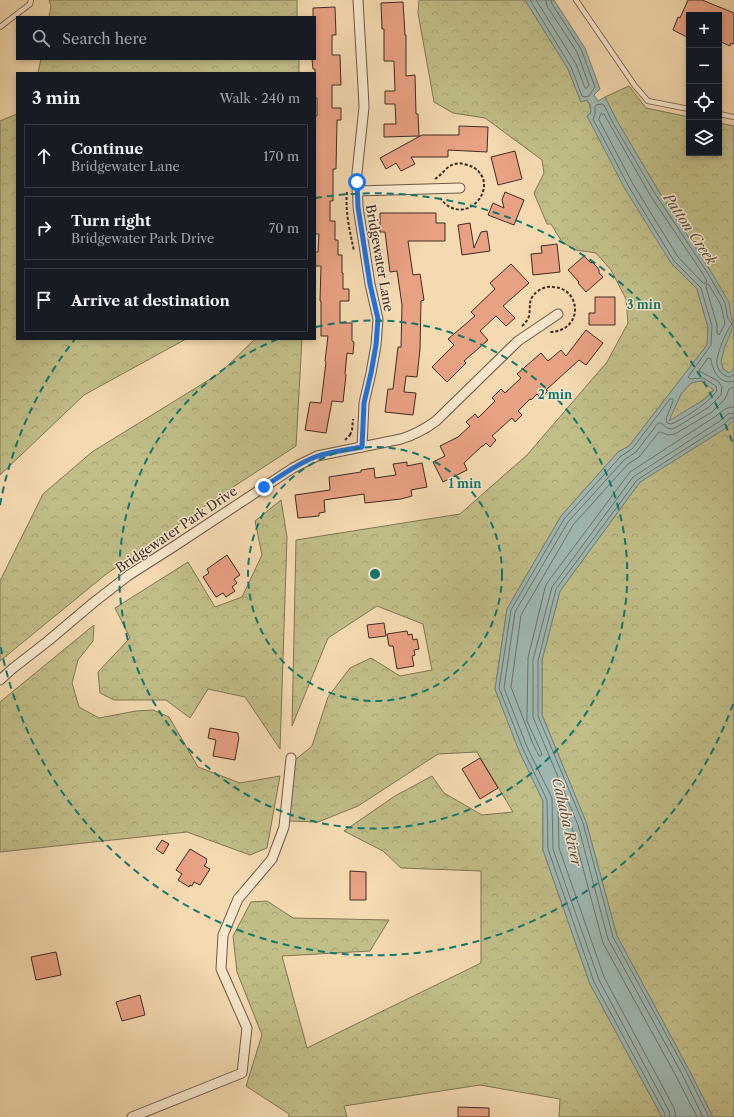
<!DOCTYPE html>
<html lang="en">
<head>
<meta charset="utf-8">
<style>
	:root { --surface:#171b24; --page:#242831; --text:#f1f3f6; --muted:#9ea1a6; --line:#363941 }
	body { margin:0; font-family:"Libre Caslon Text",serif; background:var(--page); color:var(--text) }
	.controls { position:absolute; right:12px; top:12px; display:grid; overflow:hidden; border-radius:0px; box-shadow:0 2px 6px #0003 }
	.controls button { width:36px; height:36px; display:grid; place-items:center; padding:0; border:0; border-bottom:1px solid var(--line); background:var(--surface); color:var(--text); font:20px sans-serif }
	.stop { position:absolute; width:12px; height:12px; margin:-9px; border:3px solid #1a73e8; border-radius:50%; background:#fff }
	.stop.end { background:#1a73e8; border-color:#fff; box-shadow:0 1px 4px #0008 }
	.list { margin:0; padding:0; list-style:none }
	h2 { display:flex; justify-content:space-between; align-items:center; height:52px; margin:0; padding:0 16px; font-size:17px }
	h2 small { font-size:13px; font-weight:400; color:var(--muted) }
	.list li { display:grid; grid-template-columns:26px 1fr auto; gap:12px; align-items:center; box-sizing:border-box; height:64px; margin:0 8px 8px; padding:0 8px; border:1px solid var(--line); border-radius:0px }
	.list b { display:block; font-size:15px; white-space:nowrap }
	.list p { margin:0; font-size:13px; white-space:nowrap; color:var(--muted) }
	.list em { font-size:13px; font-style:normal; color:var(--muted) }
	.icon { flex:none; width:22px; height:22px; fill:none; stroke:currentColor; stroke-width:2; stroke-linecap:round; stroke-linejoin:round }
	.map { position:relative; flex:none; width:734px; height:1117px; overflow:hidden }
	.search { position:absolute; background:var(--surface); box-shadow:0 2px 6px #0003; left:16px; top:16px; width:300px; height:44px; display:flex; align-items:center; gap:10px; box-sizing:border-box; padding:0 14px; border-radius:0px; color:var(--muted); font-size:15px }
	.panel { position:absolute; background:var(--surface); box-shadow:0 2px 6px #0003; left:16px; top:72px; width:300px; height:268px; border-radius:0px }
	.map>svg:first-child { display:block }
</style>
</head>
<body>
<div class="map">
<svg width="734" height="1117" viewBox="0 0 734 1117">
	<defs>
		<pattern id="forest-crowns" width="20" height="18" patternUnits="userSpaceOnUse"><rect width="20" height="18" fill="#c1be88"/><path d="M2 6a3 3 0 1 1 6 0M12 15a3 3 0 1 1 6 0" fill="none" stroke="#a7a375"/></pattern>
	</defs>
	<rect width="100%" height="100%" fill="#f5dab1"/>
	<filter id="stains"><feTurbulence type="fractalNoise" baseFrequency=".005" numOctaves="4"/><feColorMatrix values="0 0 0 0 .2 0 0 0 0 .09 0 0 0 0 .02 0 0 0 .5 -.17"/></filter>
	<radialGradient id="worn" r=".72"><stop offset=".6" stop-color="#630" stop-opacity="0"/><stop offset="1" stop-color="#630" stop-opacity=".3"/></radialGradient>
	<g fill="url(#forest-crowns)" stroke="#807557">
		<polygon points="49,0 297,0 297,17 49,17 51,6"/>
		<polygon points="419,0 525,0 568,69 581,102 587,100 590,105 591,113 587,116 671,263 697,289 708,327 707,345 629,446 618,452 561,516 507,609 495,689 519,750 543,801 543,850 590,984 662,1117 559,1117 560,1099 480,1085 344,1106 347,1117 289,1117 289,1114 246,1086 262,1035 237,972 233,936 251,902 267,901 293,918 389,920 370,951 282,956 307,1048 481,963 481,871 401,868 383,851 344,831 395,796 432,776 444,793 482,815 513,812 477,752 438,754 358,806 318,822 288,821 294,761 312,746 328,697 350,668 371,658 400,676 432,670 423,624 377,606 328,638 292,726 296,540 460,514 527,455 607,362 628,323 626,299 611,270 596,253 576,250 562,242 551,224 547,224 534,193 544,173 542,160 485,118 453,113 434,102 418,13"/>
		<polygon points="41,59 299,59 299,73 38,73"/>
		<polygon points="629,86 646,108 689,117 689,153 719,153 719,123 734,126 734,368 729,373 723,369 721,361 724,349 710,270 658,190 617,121 605,97"/>
		<polygon points="17,114 17,339 186,339 84,395 0,475 0,121"/>
		<polygon points="255,339 302,339 296,446 227,491 105,575 0,661 0,581 43,494 92,452 220,373"/>
		<polygon points="701,381 714,389 705,399 668,422 681,394 691,383"/>
		<polygon points="734,420 734,1117 713,1117 689,1070 617,936 586,822 542,715 542,660 560,591 640,482 726,428"/>
		<polygon points="281,500 287,537 280,749 245,697 208,689 190,718 166,700 114,700 100,693 98,672 130,638 115,608 188,562 215,607 242,597 262,555 255,521"/>
		<polygon points="94,625 93,641 78,660 72,683 79,707 99,718 136,711 153,710 169,717 198,767 240,783 280,776 267,848 250,855 187,832 0,852 0,702"/>
	</g>
	<path fill="#9eb9b3" stroke="#78817b" fill-rule="evenodd" d="M 525,0 L 554,0 L 585,48 L 600,89 L 594,95 L 598,101 L 605,97 L 617,121 L 658,190 L 710,270 L 729,302 L 733,327 L 724,349 L 721,361 L 723,369 L 729,373 L 734,368 L 734,420 L 726,428 L 640,482 L 560,591 L 542,660 L 542,715 L 586,822 L 617,936 L 689,1070 L 713,1117 L 662,1117 L 590,984 L 543,850 L 543,801 L 519,751 L 495,689 L 507,609 L 561,516 L 618,452 L 629,446 L 707,345 L 708,327 L 697,289 L 671,263 L 625,189 L 587,116 L 591,113 L 590,105 L 587,100 L 581,102 L 568,69 ZM 701,381 L 714,390 L 705,399 L 669,421 L 681,394 L 691,383 Z"/>
	<g fill="none" stroke-linecap="round" stroke-linejoin="round">
		<g stroke="#6e726c" stroke-width="1">
			<polyline points="530,0 571,67 582,96 584,97 589,96 595,87 581,49 552,4 551,0"/>
			<polyline points="536,0 576,64 585,88 587,88 589,85 577,52 547,6 546,0"/>
			<polygon points="601,114 604,114 650,195 703,274 707,281 706,283 703,283 678,257 633,184 599,120"/>
			<polygon points="707,284 709,285 721,305 725,324 719,335 717,333 717,325 706,287"/>
			<path d="M 734,387 L 729,389 L 725,399 L 712,412 L 675,434 L 668,435 L 661,432 L 659,432 L 639,457 L 628,464 L 573,525 L 521,615 L 511,687 L 533,744 L 539,756 L 541,756 L 542,754 L 527,721 L 527,717 L 528,658 L 545,588 L 547,583 L 630,472 L 716,416 C 722,411 726,407 734,407"/>
			<path d="M 665,1117 L 665,1114 L 594,982 L 548,849 L 547,800 L 523,749 L 499,688 L 511,610 L 564,519 L 621,456 L 632,449 L 670,399 L 673,399 L 673,401 L 666,419 L 667,423 L 671,424 C 682,420 712,401 717,390 L 716,386 L 703,378 L 690,379 L 688,377 L 711,345 L 712,326 L 701,288 L 674,261 L 629,187 L 593,119 L 595,114 L 595,107 L 596,105 L 602,104 L 604,105 L 613,123 L 654,192 L 707,272 L 725,303 L 728,319 L 732,324 C 726,331 718,351 717,360 C 716,367 720,373 726,376 C 729,378 731,377 734,374"/>
			<path d="M 670,1117 L 669,1111 L 599,980 L 553,849 L 552,798 L 527,747 L 504,688 L 515,612 L 568,522 L 624,460 L 636,452 L 658,423 L 661,423 L 667,428 L 672,429 L 675,428 L 709,407 L 721,395 L 722,387 L 718,381 L 699,371 L 700,369 L 708,358 L 711,359 C 712,370 720,386 734,381"/>
			<polyline points="676,1117 674,1108 604,977 559,848 558,804 560,802 562,803 572,827 603,943 676,1076 697,1117"/>
			<polyline points="703,1117 682,1074 608,939 578,825 533,717 533,660 552,587 633,477 720,421 728,414 734,413"/>
			<polyline points="709,1117 686,1071 613,937 583,823 538,716 538,661 556,589 637,480 723,425 730,418 734,418"/>
		</g>
	</g>
	<g fill="#e9a183" stroke="#3e2c26">
		<polygon points="688,0 702,0 734,13 734,44 731,43 730,46 719,41 719,15 689,15 689,38 673,30 678,17 680,18"/>
		<polygon points="403,2 405,35 406,35 406,76 415,75 416,114 418,114 419,136 384,137 384,124 396,124 395,104 385,104 385,91 395,91 394,61 384,61 384,29 382,29 381,3"/>
		<polygon points="335,7 336,35 332,35 332,55 340,55 341,85 332,85 332,108 341,108 341,120 337,120 336,169 333,169 333,201 330,201 330,221 335,221 335,240 338,240 338,255 342,255 342,273 343,273 343,289 349,289 349,301 340,301 340,323 352,323 352,341 354,342 353,354 347,353 345,374 346,375 343,402 332,401 326,433 305,430 310,402 321,403 326,362 325,361 328,336 321,336 321,301 320,301 321,266 315,266 315,252 318,252 319,234 315,234 315,116 317,116 317,98 315,98 315,69 313,69 312,59 315,59 315,17 313,17 313,8"/>
		<polygon points="459,126 488,127 487,152 448,150 448,157 411,157 415,164 401,171 396,163 386,169 380,158 422,135 459,135"/>
		<polygon points="515,151 522,179 498,185 491,157"/>
		<polygon points="505,192 524,200 514,225 488,215 493,203 504,208 502,200"/>
		<polygon points="380,213 436,213 436,223 445,223 445,241 408,241 413,275 420,274 424,300 421,301 420,349 417,377 406,376 404,392 416,393 413,415 385,412 388,389 393,389 398,347 401,347 402,305 397,271 390,272 385,232 380,232"/>
		<polygon points="470,223 474,248 481,232 487,231 490,251 462,255 458,225"/>
		<polygon points="557,244 560,272 533,275 531,254 542,253 541,246"/>
		<polygon points="584,256 591,263 592,262 597,267 599,270 599,273 603,277 586,292 578,283 579,282 568,270"/>
		<polygon points="511,264 529,283 503,306 515,318 506,326 496,316 480,331 488,340 464,361 466,363 447,382 432,367 454,345 448,339 475,316 471,312 495,289 490,283"/>
		<polygon points="595,297 615,297 615,325 589,325 589,313 595,313"/>
		<polygon points="586,330 603,343 586,365 579,360 546,390 548,391 541,398 537,394 531,400 530,399 518,411 522,415 515,422 512,418 492,436 496,440 490,447 486,443 483,446 482,446 464,463 467,470 443,482 433,462 445,456 440,446 458,437 470,426 466,422 475,414 478,418 495,401 492,398 501,389 505,393 521,378 517,374 541,353 548,361 561,350 566,356"/>
		<polygon points="407,462 407,466 422,463 427,487 411,490 412,496 401,499 365,503 364,494 324,500 325,512 319,513 319,516 298,518 295,495 330,490 329,477 361,472 361,470 374,468 375,478 396,475 393,464"/>
		<polygon points="227,555 240,575 234,579 237,583 232,587 235,591 226,597 223,593 216,597 203,577 209,573 207,569"/>
		<polygon points="384,623 386,636 369,638 367,625"/>
		<polygon points="407,631 408,635 412,634 413,640 417,639 419,649 414,650 415,655 412,656 414,666 397,669 393,646 389,646 387,634"/>
		<polygon points="210,728 238,733 238,736 239,737 235,760 213,756 216,740 208,738"/>
		<polygon points="480,758 498,788 480,799 462,769"/>
		<polygon points="162,840 169,844 163,854 156,849"/>
		<polygon points="190,849 207,859 206,861 207,862 204,866 210,869 200,885 194,882 192,886 190,885 189,887 178,880 182,874 176,870"/>
		<polygon points="350,871 366,872 366,900 350,900"/>
		<polygon points="56,952 61,975 36,980 31,957"/>
		<polygon points="140,995 145,1015 122,1021 116,1002"/>
		<polygon points="458,1107 489,1108 489,1117 458,1117"/>
	</g>
	<g fill="none" stroke-linecap="round" stroke-linejoin="round">
		<defs>
			<g id="lane">
				<polyline points="576,0 635,86 648,101 689,109"/>
				<polyline points="0,27 30,4 31,0"/>
				<polyline points="719,114 734,117"/>
			</g>
			<g id="street">
				<polyline points="358,0 363,87 364,107 357,173 358,207 370,284 378,319 376,345 371,373 364,403 362,447"/>
				<polyline points="357,191 460,188"/>
				<path d="M 0,680 L 12,669 L 48,641 L 93,603 L 129,575 L 173,547 L 293,468 L 317,456 L 401,439 C 414,435 425,429 436,421 L 518,341 L 558,314"/>
				<polyline points="132,1117 242,1073 247,1028 221,969 223,935 238,899 272,859 284,827 291,758"/>
			</g>
		</defs>
		<use href="#lane" stroke="#6c5849" stroke-width="6"/>
		<use href="#street" stroke="#6c5849" stroke-width="11"/>
		<g stroke="#3e2c26" stroke-width="2" stroke-dasharray="3 2" stroke-linecap="butt">
			<path d="M 435,179 C 442,175 446,166 455,164 C 460,162 468,165 473,167 C 503,185 465,231 440,198"/>
			<path d="M 347,192 C 345,212 350,232 354,251"/>
			<path d="M 522,326 C 525,323 528,320 529,316 C 531,306 527,299 538,291 C 542,288 548,286 553,287 C 582,288 584,332 549,332"/>
			<polyline points="350,435 352,430 353,419"/>
			<polyline points="345,440 350,435 353,436"/>
		</g>
		<use href="#lane" stroke="#f8e7cc" stroke-width="4.5"/>
		<use href="#street" stroke="#f8e7cc" stroke-width="9"/>
	</g>
	<g fill="none" stroke-linecap="round" stroke-linejoin="round">
		<path stroke="#1a73e8" stroke-width="5" d="M 264,487 C 280,476 297,464 315,457 C 330,452 346,450 362,447 L 364,403 L 371,373 L 376,345 L 378,319 L 370,284 L 358,207 L 357,182"/>
	</g>
	<g fill="none" stroke="#0f766e" stroke-width="2" stroke-dasharray="7 5">
		<circle cx="375" cy="574" r="127"/>
		<path d="M316 327A254 254 0 1 1 278 339"/>
		<path d="M733 704A381 381 0 0 1 0 643M0 505A381 381 0 0 1 75 339M315 198A381 381 0 0 1 733 444"/>
	</g>
	<g text-anchor="middle" stroke-width="3" stroke-linejoin="round" paint-order="stroke">
		<g font-size="13" fill="#3e2c26" stroke="#f8e7cc">
			<text transform="translate(380 258) rotate(80)" y="5">Bridgewater Lane</text>
			<text transform="translate(176 529) rotate(-34)" y="5">Bridgewater Park Drive</text>
		</g>
		<g font-size="14" font-style="italic" fill="#564f49" stroke="#f8e7cc">
			<text transform="translate(690 229) rotate(56)" y="5">Patton Creek</text>
			<text transform="translate(567 822) rotate(77)" y="5">Cahaba River</text>
		</g>
	</g>
	<circle cx="375" cy="574" r="6" fill="#0f766e" stroke="#f8e7cc" stroke-width="2"/>
	<g font-size="12" text-anchor="middle" font-weight="bold" fill="#0f766e" stroke="#f8e7cc" stroke-width="3" stroke-linejoin="round" paint-order="stroke">
		<text x="644" y="309">3 min</text>
		<text x="555" y="399">2 min</text>
		<text x="465" y="488">1 min</text>
	</g>
	<rect width="100%" height="100%" filter="url(#stains)"/>
	<rect width="100%" height="100%" fill="url(#worn)"/>
</svg>
<div class="controls">
<button>+</button>
<button>−</button>
<button><svg class="icon" aria-label="locate" viewBox="0 0 24 24"><circle cx="12" cy="12" r="6"/><path d="M12 2v4M12 18v4M2 12h4M18 12h4"/></svg></button>
<button><svg class="icon" aria-label="layers" viewBox="0 0 24 24"><path d="M12 4l9 5-9 5-9-5zM3 14l9 5 9-5"/></svg></button>
</div>
<div class="stop" style="left:357px;top:182px"></div>
<div class="stop end" style="left:264px;top:487px"></div>
<div class="search"><svg class="icon" aria-label="search" viewBox="0 0 24 24"><circle cx="10" cy="10" r="6"/><path d="M15 15l6 6"/></svg>Search here</div>
<section class="panel">
<h2>3 min<small>Walk · 240 m</small></h2>
<ul class="list">
<li><svg class="icon" aria-label="ahead" viewBox="0 0 24 24"><path d="M12 20V5M6 11l6-6 6 6"/></svg><div><b>Continue</b><p>Bridgewater Lane</p></div><em>170 m</em></li>
<li><svg class="icon" aria-label="right" viewBox="0 0 24 24"><path d="M7 20v-9h11M14 6l5 5-5 5"/></svg><div><b>Turn right</b><p>Bridgewater Park Drive</p></div><em>70 m</em></li>
<li><svg class="icon" aria-label="arrive" viewBox="0 0 24 24"><path d="M6 21V4h12l-3 4 3 4H6"/></svg><div><b>Arrive at destination</b></div></li>
</ul>
</section>
</div>
</body>
</html>
